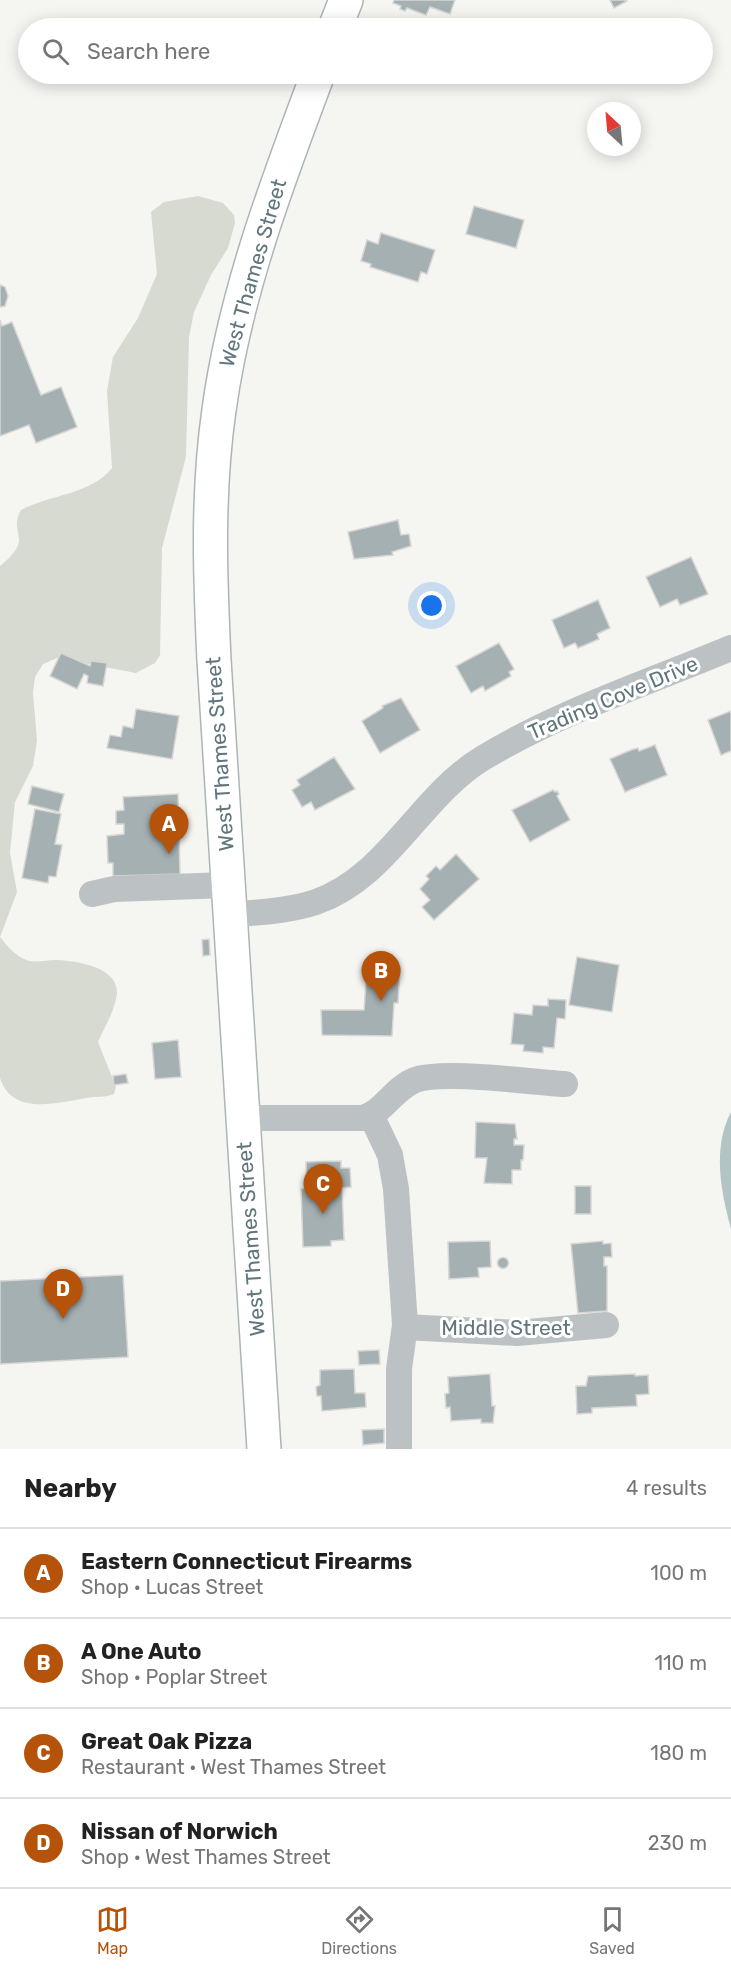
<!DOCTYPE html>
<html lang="en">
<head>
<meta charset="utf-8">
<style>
	:root { --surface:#fff; --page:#f2f2f2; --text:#222; --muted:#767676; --line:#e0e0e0; --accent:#b45309 }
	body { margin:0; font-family:Rubik,sans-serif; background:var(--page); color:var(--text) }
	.compass { position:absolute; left:587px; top:102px; width:54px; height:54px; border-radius:50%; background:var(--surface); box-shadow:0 3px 15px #0003; rotate:334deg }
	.you { position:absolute; left:432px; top:606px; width:21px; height:21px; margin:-15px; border:4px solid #fff; border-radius:50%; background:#1a73e8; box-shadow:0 0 0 9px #1a73e833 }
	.badge { display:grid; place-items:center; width:39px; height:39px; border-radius:50%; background:var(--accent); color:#fff; font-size:20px; font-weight:700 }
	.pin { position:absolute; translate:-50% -50px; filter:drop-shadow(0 2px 3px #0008) }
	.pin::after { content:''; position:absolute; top:32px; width:21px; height:18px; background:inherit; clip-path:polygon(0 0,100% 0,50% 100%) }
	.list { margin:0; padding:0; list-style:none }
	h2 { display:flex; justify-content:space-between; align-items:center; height:78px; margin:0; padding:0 24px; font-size:26px }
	h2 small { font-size:20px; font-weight:400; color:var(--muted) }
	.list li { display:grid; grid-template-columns:39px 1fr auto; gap:18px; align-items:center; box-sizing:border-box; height:90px; padding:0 24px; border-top:2px solid var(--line) }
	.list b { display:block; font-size:22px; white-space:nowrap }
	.list p { margin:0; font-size:20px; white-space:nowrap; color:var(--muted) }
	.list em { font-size:20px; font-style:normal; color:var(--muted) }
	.icon { flex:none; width:33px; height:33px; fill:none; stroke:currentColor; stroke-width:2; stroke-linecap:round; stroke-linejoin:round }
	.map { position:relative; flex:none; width:731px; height:1449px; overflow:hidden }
	.search { position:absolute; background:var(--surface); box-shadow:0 3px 15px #0003; left:18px; right:18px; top:18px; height:66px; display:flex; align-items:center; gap:15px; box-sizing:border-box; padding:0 21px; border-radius:33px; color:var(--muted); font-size:22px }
	.sheet { height:438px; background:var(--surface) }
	nav { display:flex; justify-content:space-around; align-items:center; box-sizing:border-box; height:84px; border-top:2px solid var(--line); background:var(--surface); font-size:16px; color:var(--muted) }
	nav a { display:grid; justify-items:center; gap:3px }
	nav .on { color:var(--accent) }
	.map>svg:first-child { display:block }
</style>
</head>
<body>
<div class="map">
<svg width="731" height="1449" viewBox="0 0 731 1449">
	<rect width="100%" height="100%" fill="#f5f5f2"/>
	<path fill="#d6dad1" d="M 198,196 L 223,203 L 234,215 L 235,223 L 228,248 L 211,275 L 194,312 L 189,337 L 186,457 L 162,548 L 160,655 L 155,663 L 136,673 L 57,658 L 43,664 L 35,677 L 33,693 L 37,741 L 33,766 L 15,802 L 10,853 L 17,892 L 0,937 C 7,946 14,954 24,959 C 34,964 46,960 56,960 C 79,961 124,968 116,999 C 113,1014 104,1028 98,1042 L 116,1087 L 114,1094 C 105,1098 96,1096 86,1098 C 57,1103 12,1116 0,1078 L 0,566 C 36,537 7,535 21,510 C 49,495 92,494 112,468 L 107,391 L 113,357 L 138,318 L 157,274 L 151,212 L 164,202 Z"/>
	<path fill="#b3c4c5" d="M 731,1112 L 731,1229 C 721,1192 712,1148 731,1112 Z"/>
	<g fill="#a5b0b3" stroke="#d7d6d4" stroke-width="1.5">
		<polygon points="394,0 455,0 450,14 430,7 426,15 407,8 405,11 400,9 401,6 393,3"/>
		<polygon points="610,0 626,0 627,1 614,8"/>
		<polygon points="474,206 524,220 516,248 466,234"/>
		<polygon points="381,233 435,250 427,274 421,272 418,282 370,267 371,264 361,261 367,240 378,244"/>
		<polygon points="0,285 5,287 8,296 5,306 0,307"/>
		<polygon points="0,320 2,326 12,322 41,395 61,387 77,427 36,443 29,425 0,436"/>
		<polygon points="398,520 401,535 409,534 411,546 392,552 393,555 354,559 348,532"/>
		<polygon points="691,557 708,594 680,605 677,599 660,607 646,577"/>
		<polygon points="598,600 610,628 597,634 599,639 578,648 575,643 564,648 552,620"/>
		<polygon points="499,643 514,669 509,672 511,676 485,691 483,686 471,693 456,666"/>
		<polygon points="61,653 90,666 91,661 107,663 103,686 87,683 88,676 84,674 77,689 50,676"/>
		<polygon points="401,698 420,730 380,753 362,721 383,708 382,706"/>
		<polygon points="136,709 179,716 172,759 107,748 110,735 121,737 123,726 133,728"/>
		<polygon points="731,711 731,751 721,755 708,720"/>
		<polygon points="655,745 667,775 625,792 610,759 631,750 638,748 639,751"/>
		<polygon points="334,757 355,789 315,810 311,802 302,807 292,790 300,785 297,780"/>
		<polygon points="32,786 64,794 59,812 28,804"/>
		<polygon points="553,790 555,792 557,791 559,794 557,796 570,820 530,842 512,810"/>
		<polygon points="178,794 180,874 113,876 113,863 108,863 107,836 124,834 124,824 116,824 116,811 124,810 123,797"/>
		<polygon points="35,809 61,814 55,844 62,845 56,877 49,876 48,883 22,878"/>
		<polygon points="456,854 479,879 434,920 422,907 430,900 420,889 429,879 426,876 436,866 440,870"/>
		<polygon points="209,939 210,955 203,956 202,940"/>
		<polygon points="577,957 619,965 612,1012 569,1005"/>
		<polygon points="367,967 400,968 398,1003 394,1003 392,1036 322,1035 321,1010 364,1010"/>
		<polygon points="548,999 566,1000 565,1019 557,1018 554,1048 543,1047 543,1053 523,1051 524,1045 511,1044 514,1013 532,1015 533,1005 548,1006"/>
		<polygon points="178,1040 181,1077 155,1079 152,1043"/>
		<polygon points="126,1074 128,1083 114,1085 113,1076"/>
		<polygon points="476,1122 515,1124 517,1139 514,1139 514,1145 524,1145 523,1160 521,1160 521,1170 512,1170 512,1184 484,1183 487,1158 475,1158"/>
		<polygon points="341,1161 341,1168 350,1168 351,1187 342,1188 344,1240 331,1241 331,1246 303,1247 301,1189 307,1188 306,1162"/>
		<rect x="575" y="1186" width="16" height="28"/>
		<polygon points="490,1241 491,1267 478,1268 479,1277 449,1279 448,1242"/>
		<polygon points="603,1241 603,1244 611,1243 612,1257 604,1257 604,1266 607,1266 607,1311 578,1313 571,1244"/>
		<circle cx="503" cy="1263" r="5.5"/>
		<polygon points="123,1275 128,1357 0,1364 0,1281"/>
		<polygon points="379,1350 380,1364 359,1365 358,1351"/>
		<polygon points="354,1369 355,1393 365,1393 366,1407 322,1411 321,1396 317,1396 316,1387 320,1385 320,1370"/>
		<polygon points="490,1374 492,1406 495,1406 493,1423 481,1423 481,1419 451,1421 450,1407 446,1408 445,1394 449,1393 448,1377"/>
		<polygon points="635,1374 635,1376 648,1375 649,1394 636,1395 637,1406 592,1408 592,1413 577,1414 576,1386 586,1386 588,1376"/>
		<polygon points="384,1429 384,1443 363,1445 362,1430"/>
	</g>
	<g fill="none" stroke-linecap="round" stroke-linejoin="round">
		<defs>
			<g id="secondary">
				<polyline points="335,28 346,0"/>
				<path d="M 264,1449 L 214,660 C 210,576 207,493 219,410 C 235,293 277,183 318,74"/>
			</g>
		</defs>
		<use href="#secondary" stroke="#acb5b7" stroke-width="36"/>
		<g stroke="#bcc2c4" stroke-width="26">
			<polyline points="92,894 114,889 228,885"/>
			<path d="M 230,915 C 258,912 289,911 316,902 C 389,876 419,797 483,758 C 561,711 647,683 731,648"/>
			<polyline points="371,1115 390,1155 396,1189 405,1325 399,1369 399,1449"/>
			<path d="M 243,1118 L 363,1118 C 384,1112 394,1088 415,1080 C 445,1070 529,1082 565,1084"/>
			<polyline points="405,1327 517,1333 606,1325"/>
		</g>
		<use href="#secondary" stroke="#fff" stroke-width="33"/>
	</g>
	<g text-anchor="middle" stroke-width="6" stroke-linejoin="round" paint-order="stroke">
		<g font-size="21" fill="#61767c" stroke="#fff">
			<text transform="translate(253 273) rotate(-74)" y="7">West Thames Street</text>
			<text transform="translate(613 698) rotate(-23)" y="7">Trading Cove Drive</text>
			<text transform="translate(220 754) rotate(-94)" y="7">West Thames Street</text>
			<text transform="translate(251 1239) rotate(-94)" y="7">West Thames Street</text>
			<text x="506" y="1335">Middle Street</text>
		</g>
	</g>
</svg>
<svg class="compass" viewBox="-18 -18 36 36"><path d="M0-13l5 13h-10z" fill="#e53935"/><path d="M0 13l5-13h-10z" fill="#767676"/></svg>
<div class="you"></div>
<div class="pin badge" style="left:169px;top:854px">A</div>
<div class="pin badge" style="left:381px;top:1001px">B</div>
<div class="pin badge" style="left:323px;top:1214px">C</div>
<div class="pin badge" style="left:63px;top:1319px">D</div>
<div class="search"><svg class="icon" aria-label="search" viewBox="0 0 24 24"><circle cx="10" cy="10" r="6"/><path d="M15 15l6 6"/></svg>Search here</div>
</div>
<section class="sheet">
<h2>Nearby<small>4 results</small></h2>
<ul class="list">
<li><span class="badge">A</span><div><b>Eastern Connecticut Firearms</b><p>Shop · Lucas Street</p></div><em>100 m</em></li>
<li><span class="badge">B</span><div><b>A One Auto</b><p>Shop · Poplar Street</p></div><em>110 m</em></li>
<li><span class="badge">C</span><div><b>Great Oak Pizza</b><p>Restaurant · West Thames Street</p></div><em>180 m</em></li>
<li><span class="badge">D</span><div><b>Nissan of Norwich</b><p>Shop · West Thames Street</p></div><em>230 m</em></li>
</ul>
</section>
<nav>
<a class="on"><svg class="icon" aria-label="map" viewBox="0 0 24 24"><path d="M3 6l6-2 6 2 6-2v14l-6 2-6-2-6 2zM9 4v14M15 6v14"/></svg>Map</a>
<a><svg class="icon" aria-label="directions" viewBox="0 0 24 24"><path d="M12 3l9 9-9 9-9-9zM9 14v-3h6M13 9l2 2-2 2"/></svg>Directions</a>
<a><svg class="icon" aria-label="saved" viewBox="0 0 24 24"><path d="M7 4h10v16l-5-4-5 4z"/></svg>Saved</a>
</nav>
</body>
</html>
